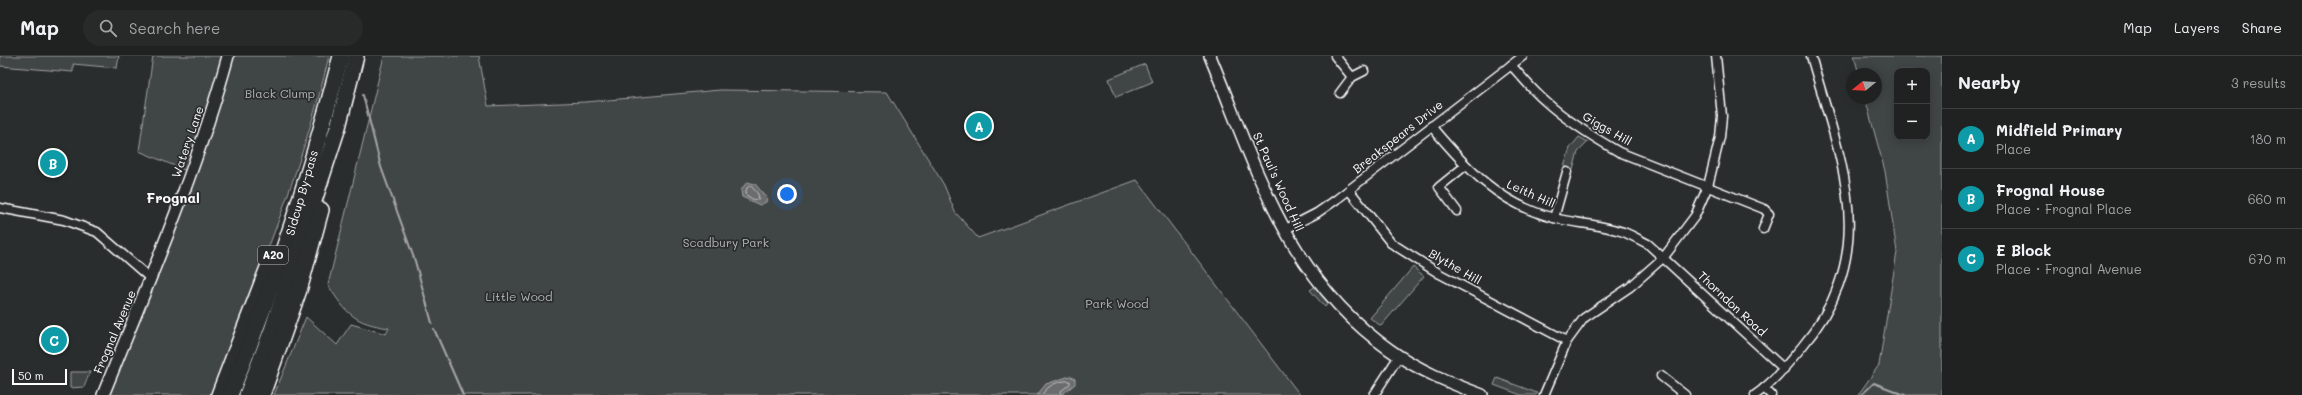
<!DOCTYPE html>
<html lang="en">
<head>
<meta charset="utf-8">
<style>
	:root { --surface:#202222; --page:#282a2a; --text:#f1f3f6; --muted:#a2a4a5; --line:#3d3f40; --accent:#d93025 }
	body { margin:0; font-family:Mali,sans-serif; background:var(--page); color:var(--text) }
	.controls { position:absolute; right:12px; top:12px; display:grid; overflow:hidden; border-radius:8px; box-shadow:0 2px 10px #0003 }
	.controls button { width:36px; height:36px; display:grid; place-items:center; padding:0; border:0; border-bottom:1px solid var(--line); background:var(--surface); color:var(--text); font:20px sans-serif }
	.compass { position:absolute; left:1846px; top:12px; width:36px; height:36px; border-radius:50%; background:var(--surface); box-shadow:0 2px 10px #0003; rotate:252deg }
	.scale { position:absolute; left:12px; bottom:10px; width:55px; box-sizing:border-box; padding-left:4px; border:2px solid #fff; border-top:0; font-size:11px; line-height:14px; white-space:nowrap; color:#fff; -webkit-text-stroke:3px #2a2d2e; paint-order:stroke }
	.you { position:absolute; left:787px; top:138px; width:14px; height:14px; margin:-10px; border:3px solid #fff; border-radius:50%; background:#1a73e8; box-shadow:0 0 0 6px #1a73e833 }
	.badge { display:grid; place-items:center; width:26px; height:26px; border-radius:50%; background:var(--accent); color:#fff; font-size:13px; font-weight:700 }
	.pin { position:absolute; translate:-50% -50%; border:2px solid #fff; box-shadow:0 1px 4px #0006 }
	.list { margin:0; padding:0; list-style:none }
	h2 { display:flex; justify-content:space-between; align-items:center; height:52px; margin:0; padding:0 16px; font-size:17px }
	h2 small { font-size:13px; font-weight:400; color:var(--muted) }
	.list li { display:grid; grid-template-columns:26px 1fr auto; gap:12px; align-items:center; box-sizing:border-box; height:60px; padding:0 16px; border-top:1px solid var(--line) }
	.list b { display:block; font-size:15px; white-space:nowrap }
	.list p { margin:0; font-size:13px; white-space:nowrap; color:var(--muted) }
	.list em { font-size:13px; font-style:normal; color:var(--muted) }
	.icon { flex:none; width:22px; height:22px; fill:none; stroke:currentColor; stroke-width:2; stroke-linecap:round; stroke-linejoin:round }
	.map { position:relative; flex:none; width:1942px; height:339px; overflow:hidden }
	header { display:flex; align-items:center; gap:24px; box-sizing:border-box; height:56px; padding:0 20px; background:var(--surface); border-bottom:1px solid var(--line) }
	header strong { font-size:19px }
	nav { display:flex; gap:22px; margin-inline-start:auto; font-size:14px }
	.search { width:280px; height:36px; background:var(--page); display:flex; align-items:center; gap:10px; box-sizing:border-box; padding:0 14px; border-radius:22px; color:var(--muted); font-size:15px }
	main { display:flex }
	aside { flex:1; background:var(--surface) }
	.map>svg:first-child { display:block }
</style>
</head>
<body>
<header>
<strong>Map</strong>
<div class="search"><svg class="icon" aria-label="search" viewBox="0 0 24 24"><circle cx="10" cy="10" r="6"/><path d="M15 15l6 6"/></svg>Search here</div>
<nav><a>Map</a><a>Layers</a><a>Share</a></nav>
</header>
<main>
<div class="map">
<svg width="1942" height="339" viewBox="0 0 1942 339">
	<rect width="100%" height="100%" fill="#2a2d2e"/>
	<filter id="ink" filterUnits="userSpaceOnUse"><feTurbulence type="fractalNoise" baseFrequency=".025" numOctaves="2"/><feDisplacementMap in="SourceGraphic" scale="8" xChannelSelector="R" yChannelSelector="G"/><feConvolveMatrix kernelMatrix="1 2 1 2 8 2 1 2 1" color-interpolation-filters="sRGB"/></filter>
	<g filter="url(#ink)">
		<g fill="#414445" stroke="#a0a2a2" fill-rule="evenodd">
			<polygon points="0,0 119,0 117,12 73,8 73,16 0,10"/>
			<polygon points="153,0 225,0 187,115 139,95"/>
			<path d="M 232,0 L 329,0 C 302,117 254,227 211,339 L 105,339 Z"/>
			<path d="M 384,0 L 479,0 L 488,50 L 586,46 L 720,34 L 887,36 L 944,129 L 955,156 L 978,182 L 1137,124 L 1300,339 L 274,339 L 306,261 L 337,289 L 351,268 L 386,278 L 389,272 C 355,267 347,259 328,229 Z"/>
			<path d="M 1854,0 L 1942,0 L 1942,339 L 1858,339 L 1879,309 L 1897,196 L 1885,115 L 1865,42 L 1876,42 L 1876,18 L 1859,18 ZM 1897,15 L 1927,15 L 1927,81 L 1897,81 Z"/>
			<polygon points="1145,8 1152,26 1116,41 1109,23"/>
			<polygon points="1579,81 1588,86 1578,96 1573,114 1564,111 1570,92"/>
			<polygon points="1413,211 1424,220 1381,270 1370,262"/>
			<polygon points="1316,230 1329,246 1325,251 1310,234"/>
			<polygon points="70,316 90,316 84,331 70,332"/>
			<polygon points="1497,322 1537,337 1536,339 1521,339 1494,329"/>
		</g>
		<g fill="#6a6c6d" stroke="#a6a7a7">
			<polygon points="747,126 755,128 767,142 766,146 760,149 742,141 741,134"/>
			<polygon points="1070,320 1075,323 1075,328 1061,339 1037,339 1046,328"/>
		</g>
		<g fill="none" stroke-linecap="round" stroke-linejoin="round">
			<g stroke="#c3c4c5" stroke-width="1">
				<polygon points="751,130 758,138 759,144 752,143 745,138 747,132"/>
				<path d="M 1042,339 C 1047,329 1060,324 1070,325 L 1070,328 L 1061,335 L 1060,339"/>
			</g>
			<g stroke="#a6a7a7" stroke-width="2">
				<polyline points="363,39 381,111 415,205 432,267"/>
				<polyline points="434,273 463,339"/>
				<polyline points="1861,339 1874,327 1905,339"/>
			</g>
			<defs>
				<g id="street">
					<polyline points="1335,0 1352,21"/>
					<path d="M 1511,9 C 1522,21 1533,35 1545,45 C 1567,65 1593,81 1619,96 L 1764,153 L 1769,158 L 1763,173"/>
					<polyline points="1340,37 1352,21 1364,15"/>
					<path d="M 1431,70 C 1466,112 1499,148 1554,162 C 1577,168 1603,168 1626,177 C 1633,180 1640,184 1648,188 L 1784,313"/>
					<polyline points="1349,134 1391,187 1440,218 1567,285"/>
					<polyline points="0,152 64,164 97,176 151,223"/>
					<polyline points="1457,155 1439,131 1465,110"/>
					<polyline points="1554,162 1567,116"/>
					<polyline points="1284,174 1317,157 1337,143 1523,0"/>
					<polyline points="1661,320 1685,339"/>
					<polyline points="1764,332 1771,339"/>
					<polyline points="1374,339 1399,300"/>
					<polyline points="1544,339 1567,285 1584,262 1630,231 1664,201 1695,160 1708,130 1720,81 1722,60 1716,0"/>
					<path d="M 1755,339 C 1773,327 1787,308 1801,292 C 1883,195 1841,107 1811,0"/>
				</g>
				<g id="secondary">
					<path d="M 1210,0 C 1256,111 1286,221 1390,294 C 1418,314 1450,327 1482,339"/>
					<path d="M 103,339 C 148,227 196,117 228,0"/>
				</g>
				<g id="highway">
					<polyline points="219,339 269,209"/>
					<path d="M 230,339 C 275,228 311,116 341,0"/>
					<polyline points="247,339 272,274 338,71 356,0"/>
					<polyline points="262,339 300,231 321,154"/>
				</g>
			</defs>
			<use href="#street" stroke="#fff" stroke-width="11"/>
			<use href="#secondary" stroke="#fff" stroke-width="14"/>
			<use href="#highway" stroke="#fff" stroke-width="18"/>
			<use href="#street" stroke="#2a2d2e" stroke-width="8"/>
			<use href="#secondary" stroke="#2a2d2e" stroke-width="11"/>
			<use href="#highway" stroke="#2a2d2e" stroke-width="15"/>
		</g>
	</g>
	<g text-anchor="middle" stroke-width="3.5" stroke-linejoin="round" paint-order="stroke">
		<rect fill="#2a2d2e" stroke="#bfc0c0" stroke-width="1" x="258" y="190" width="30" height="18" rx="3"/>
		<g font-size="11" font-weight="bold" fill="#fff">
			<text x="273" y="203">A20</text>
		</g>
		<g font-size="12" fill="#b3b4b5" stroke="#2a2d2e">
			<text x="280" y="42">Black Clump</text>
			<text x="726" y="191">Scadbury Park</text>
			<text x="519" y="245">Little Wood</text>
			<text x="1117" y="252">Park Wood</text>
		</g>
		<g font-size="12" fill="#fff" stroke="#2a2d2e">
			<text transform="translate(1607 73) rotate(30)" y="4">Giggs Hill</text>
			<text transform="translate(1398 81) rotate(-38)" y="4">Breakspears Drive</text>
			<text transform="translate(188 86) rotate(-71)" y="4">Watery Lane</text>
			<text transform="translate(1278 126) rotate(66)" y="4">St Paul's Wood Hill</text>
			<text transform="translate(302 137) rotate(-74)" y="4">Sidcup By-pass</text>
			<text transform="translate(1531 138) rotate(24)" y="4">Leith Hill</text>
			<text transform="translate(1455 211) rotate(30)" y="4">Blythe Hill</text>
			<text transform="translate(1732 248) rotate(43)" y="4">Thorndon Road</text>
			<text transform="translate(115 276) rotate(-67)" y="4">Frognal Avenue</text>
		</g>
		<g font-size="14" font-weight="bold" fill="#fff" stroke="#2a2d2e">
			<text x="173" y="147">Frognal</text>
		</g>
	</g>
</svg>
<div class="controls">
<button>+</button>
<button>−</button>
</div>
<svg class="compass" viewBox="-18 -18 36 36"><path d="M0-13l5 13h-10z" fill="#e53935"/><path d="M0 13l5-13h-10z" fill="#a2a4a5"/></svg>
<div class="scale">50 m</div>
<div class="you"></div>
<div class="pin badge" style="left:979px;top:70px;background:#0f9aa8">A</div>
<div class="pin badge" style="left:53px;top:107px;background:#0f9aa8">B</div>
<div class="pin badge" style="left:54px;top:284px;background:#0f9aa8">C</div>
</div>
<aside>
<h2>Nearby<small>3 results</small></h2>
<ul class="list">
<li><span class="badge" style="background:#0f9aa8">A</span><div><b>Midfield Primary</b><p>Place</p></div><em>180 m</em></li>
<li><span class="badge" style="background:#0f9aa8">B</span><div><b>Frognal House</b><p>Place · Frognal Place</p></div><em>660 m</em></li>
<li><span class="badge" style="background:#0f9aa8">C</span><div><b>E Block</b><p>Place · Frognal Avenue</p></div><em>670 m</em></li>
</ul>
</aside>
</main>
</body>
</html>
